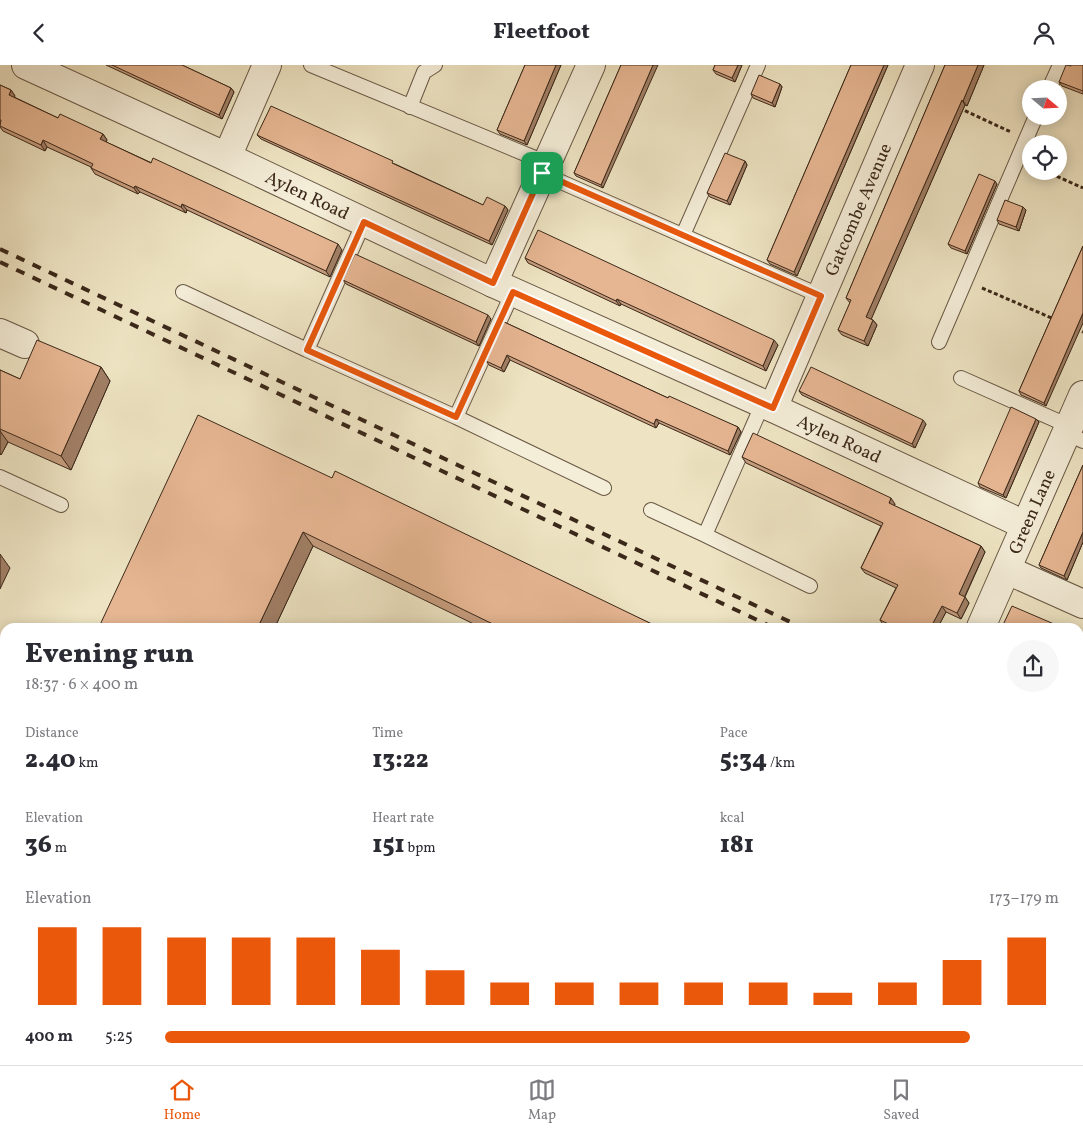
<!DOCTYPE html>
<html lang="en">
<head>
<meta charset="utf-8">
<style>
	:root { --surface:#fff; --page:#f7f7f7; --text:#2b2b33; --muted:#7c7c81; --line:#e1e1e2; --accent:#ea580c }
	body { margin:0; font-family:Vollkorn,serif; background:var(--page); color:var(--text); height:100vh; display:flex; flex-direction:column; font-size:19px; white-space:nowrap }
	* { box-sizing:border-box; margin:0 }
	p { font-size:16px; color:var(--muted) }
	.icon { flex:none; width:28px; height:28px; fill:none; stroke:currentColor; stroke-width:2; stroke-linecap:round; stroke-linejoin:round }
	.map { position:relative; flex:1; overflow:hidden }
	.sheet { position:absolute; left:0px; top:558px; width:1084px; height:442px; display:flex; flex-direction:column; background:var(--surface); border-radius:15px 15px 0 0; box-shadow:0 2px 12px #0003 }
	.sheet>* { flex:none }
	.needle { width:32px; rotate:109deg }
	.buttons { position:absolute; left:1022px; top:15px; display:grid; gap:10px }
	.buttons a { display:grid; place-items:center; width:45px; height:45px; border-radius:50%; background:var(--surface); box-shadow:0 2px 12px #0003; font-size:25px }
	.pin { position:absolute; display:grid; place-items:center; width:42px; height:42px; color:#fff; margin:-21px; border-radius:10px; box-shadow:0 2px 8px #0006 }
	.round { display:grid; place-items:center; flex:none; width:52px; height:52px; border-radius:26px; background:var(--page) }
	.summary { display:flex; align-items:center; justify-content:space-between; height:85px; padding:0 25px }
	h1 { font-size:28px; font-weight:800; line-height:38px }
	.stats { display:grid; grid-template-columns:repeat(3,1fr); gap:8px; height:85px; padding:5px 25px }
	.stats div { display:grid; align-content:center }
	.stats b { font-size:25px; font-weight:800 }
	.stats small { font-size:14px; font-weight:400 }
	.stats p { font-size:14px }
	.chart { height:140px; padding:10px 25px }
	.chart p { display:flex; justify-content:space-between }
	.chart svg { width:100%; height:90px; margin-top:5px; stroke:var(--accent); stroke-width:6 }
	ul { padding:0 25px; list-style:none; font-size:16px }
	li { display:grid; grid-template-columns:80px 60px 1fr; align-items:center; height:38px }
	li i { height:12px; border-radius:6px; background:var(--accent) }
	header { display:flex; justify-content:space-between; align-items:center; height:65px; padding:0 25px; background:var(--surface); font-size:22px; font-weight:800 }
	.tab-bar { display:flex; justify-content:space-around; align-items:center; height:70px; border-top:1px solid var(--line); background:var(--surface); font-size:14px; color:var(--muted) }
	.tab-bar a { display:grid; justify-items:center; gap:2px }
	.tab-bar .current { color:var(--accent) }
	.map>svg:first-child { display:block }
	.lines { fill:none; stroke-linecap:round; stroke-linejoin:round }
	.service-casing { stroke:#685744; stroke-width:16 }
	.minor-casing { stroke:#685744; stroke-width:30 }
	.path { stroke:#3b281a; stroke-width:3; stroke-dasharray:4 2.5; stroke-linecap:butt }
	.service { stroke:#f4edd8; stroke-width:14 }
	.minor { stroke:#f4edd8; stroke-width:28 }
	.rail { stroke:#3b281a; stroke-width:4; stroke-dasharray:9 9; stroke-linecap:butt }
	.wall { fill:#c69d7e; stroke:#3b281a }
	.shaded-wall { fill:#a17f66; stroke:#3b281a }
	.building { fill:#e6b692; stroke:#3b281a }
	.route-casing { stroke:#fff; stroke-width:10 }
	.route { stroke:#ea580c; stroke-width:6 }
	.labels { text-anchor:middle; stroke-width:5; stroke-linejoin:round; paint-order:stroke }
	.street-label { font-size:18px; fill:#3b281a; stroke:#f4edd8 }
</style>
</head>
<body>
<header><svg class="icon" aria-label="back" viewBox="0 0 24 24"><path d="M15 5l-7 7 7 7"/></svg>Fleetfoot<svg class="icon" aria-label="person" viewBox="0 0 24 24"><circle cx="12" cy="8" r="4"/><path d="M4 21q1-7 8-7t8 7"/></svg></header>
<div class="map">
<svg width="1083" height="1000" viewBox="0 0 1083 1000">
	<rect width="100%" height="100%" fill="#eee4c3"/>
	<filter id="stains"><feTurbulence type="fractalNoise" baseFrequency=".004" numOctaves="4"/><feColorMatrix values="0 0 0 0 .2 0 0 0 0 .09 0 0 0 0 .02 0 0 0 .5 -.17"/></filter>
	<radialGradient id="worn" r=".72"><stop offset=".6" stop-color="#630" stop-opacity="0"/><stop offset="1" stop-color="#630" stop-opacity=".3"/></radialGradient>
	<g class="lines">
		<!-- service casing -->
		<g class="service-casing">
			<path id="service" d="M311,0l236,98
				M1049,24l11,-24
				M410,42l14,-35 11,-7
				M543,109l278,122
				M364,157l-57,128 149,67
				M683,170l75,-170
				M183,227l124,58
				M513,227l-57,125 148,71
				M939,277l97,-226
				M961,313l108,48
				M763,338l-58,132 105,51
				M1066,368l17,8
				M0,412l61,28
				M651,445l54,25
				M84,1000l2,-5
				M466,1000l2,-5
				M794,1000l2,-5"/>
		</g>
		<!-- minor casing -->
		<g class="minor-casing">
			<g id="minor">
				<path id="s1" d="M26,0l201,92 266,126 280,125 252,117"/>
				<path d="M227,92l40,-92"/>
				<path d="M493,218l98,-218"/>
				<path d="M0,268l25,11"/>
				<path id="s2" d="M773,343l147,-343"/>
				<path d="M1007,505l76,34"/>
				<path id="s3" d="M981,562l102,-232"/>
			</g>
		</g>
		<!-- path -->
		<path class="path" d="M959,43l52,24
			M1045,106l38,17
			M982,223l72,31
			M1076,264l7,3"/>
		<!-- service -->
		<use href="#service" class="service"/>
		<!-- minor -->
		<use href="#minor" class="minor"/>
		<!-- rail -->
		<path class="rail" d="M0,184l801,378
			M0,197l772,365
			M1079,694l4,2
			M1079,708l4,2"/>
	</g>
	<!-- wall -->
	<path class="wall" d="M106,0h76l49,23 3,4 -12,27z
		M525,0h36l-34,80 -27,-11 -3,-4z
		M621,0l-18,123 -27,-12 -2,-3z
		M715,0h27l-7,17 -19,-8 -3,-4z
		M851,0h37l-91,211 -27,-12 -3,-4z
		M945,0h39l-17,41 -2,-1 -94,214 2,1 4,5 -9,21 -26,-11 -4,-5 12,-27 -4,-5z
		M1083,0v29l-21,-8 -3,-4 12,-16z
		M780,19l2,3 -7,20 -22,-9 -2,-4z
		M0,20l11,5 4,6 -1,1 44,21 45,16 4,6 -1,2 236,108 -12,27 -143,-67 -1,3 -46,-21 -2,2 -43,-20 -4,-6v-1l-44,-20 -2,4 -42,-20 -3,-4z
		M257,70l138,29 88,41 22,1 3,4 -16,35 -231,-106z
		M745,96l2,4 -17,40 -20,-8 -3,-4z
		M997,119l-30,70 -16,-6 -3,-4z
		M1023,142l3,3 -7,21 -20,-7 -2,-4z
		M1083,181l-37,160 -25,-11 -2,-4z
		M525,193l253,87 -12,26 -145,-67 -1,2 -92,-43z
		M343,215l148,39 -12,27 -133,-62z
		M504,257l164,76 70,29 3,5 -11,23 -71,-32 -3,5 -146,-68 -6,12 -15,-7 -3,-4z
		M101,302l9,14 -39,89 -63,-28 -7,13 -1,-1v-84l20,9z
		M799,326l127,33 -11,24 -113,-53z
		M1039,357l-33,76 -26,-11 -2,-4z
		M742,392l153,47 -1,2 87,40 4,6 -20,45 4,6 -8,16 -15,-7 -8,15h-51l-3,-1 -4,-6 16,-32 -31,-15 -4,-5 20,-42 -135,-63z
		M1083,400v77l-16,38 -26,-12 -2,-3z
		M332,413l324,148 1,1h-177l-167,-81 -38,81h-176z
		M1079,571l4,2v32l-4,-2z
		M0,641l5,3v185l-5,-2z
		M891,995h163l-2,5h-164z"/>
	<!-- shaded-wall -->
	<path class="shaded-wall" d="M556,0h5l-34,80 -3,-4z
		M653,0h5l-55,123 -2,-3z
		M738,0h4l-7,17 -3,-4z
		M884,0h4l-91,211 -3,-4z
		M978,0h6l-17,41 -4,-5z
		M780,19l2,3 -7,20 -3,-4z
		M231,23l3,4 -12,27 -3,-4z
		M11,25l4,6 -2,5 -4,-6z
		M962,35l3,5 -95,217 -4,-5z
		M103,69l4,6 -3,5 -4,-6z
		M43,75l4,7 -2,4 -4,-6z
		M745,96l2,4 -17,40 -3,-4z
		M995,116l2,3 -30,70 -2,-3z
		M135,121l5,6 -2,2 -4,-6z
		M182,139l5,6 -1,3 -5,-6z
		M505,141l3,4 -16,35 -3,-4z
		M1023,142l3,3 -7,21 -3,-4z
		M338,179l4,6 -12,27 -4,-6z
		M617,234l4,5 -1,2 -4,-5z
		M1083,248v10l-37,83 -2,-3z
		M488,250l3,4 -12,27 -3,-4z
		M873,255l4,5 -9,21 -4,-5z
		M774,275l4,5 -12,26 -3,-5z
		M507,290l3,5 -6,12 -3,-4z
		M101,302l9,14 -39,89 -10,-14z
		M656,354l3,4 -3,5 -2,-4z
		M1036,354l3,3 -33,76 -3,-3z
		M923,355l3,4 -11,24 -3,-4z
		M738,362l3,5 -11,23 -2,-4z
		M0,366l8,11 -7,13 -1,-2z
		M891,433l4,6 -2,5 -4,-6z
		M303,467l10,14 -38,81h-17z
		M1083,467v10l-16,38 -3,-4z
		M981,481l4,6 -22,48 -4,-6z
		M0,489l10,14 -10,21z
		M965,532l4,6 -8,16 -4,-6z
		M942,541l4,6 -8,15h-7z
		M344,995h17l-3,5h-16z
		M685,995h16l-2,5h-16z
		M983,995l3,5h-6z
		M1040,995h14l-2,5h-15z"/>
	<!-- building -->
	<path class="building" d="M112,0h70l49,23 -12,27z
		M525,0h31l-32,76 -27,-11z
		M621,0h32l-52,120 -27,-12z
		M715,0h23l-6,13 -19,-8z
		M851,0h33l-90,207 -27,-12z
		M945,0h33l-15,36 -1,-1 -96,217 7,3 -9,21 -26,-11 13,-30 -5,-2z
		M1066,0l5,1v-1h12v26l-24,-9z
		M759,10l21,9 -8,19 -21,-9z
		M0,20l11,5 -2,5 49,23 2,-4 43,20 -3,5 51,24 2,-5 185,86 -12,27 -144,-67 -1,3 -46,-21 -1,2 -43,-20 2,-4 -50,-24 -2,5 -41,-19 1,-6h-1z
		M271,41l122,55 -1,2 91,42 4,-8 18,9 -16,35 -232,-106z
		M725,88l20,8 -18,40 -20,-8z
		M979,109l16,7 -30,70 -17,-7z
		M1005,135l18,7 -7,20 -19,-7z
		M538,165l236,110 -11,26 -146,-67 -1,2 -91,-43z
		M1083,181v67l-39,90 -25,-12z
		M355,189l133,61 -12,27 -133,-62z
		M504,257l164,76 1,-2 69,31 -10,24 -72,-32 -2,5 -147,-69 -6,13 -15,-7z
		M37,275l64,27 -40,89 -61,-27v-59l20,9z
		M811,302l112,53 -11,24 -113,-53z
		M1011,342l25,12 -33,76 -25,-12z
		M198,350l134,63 3,-7 321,155v1h-157l-196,-95 -45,95h-159z
		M753,368l138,65 -2,5 92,43 -22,48 6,3 -8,16 -15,-7 -11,21h-36l-15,-7 18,-35 -37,-17 22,-45 -141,-66z
		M1083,400v67l-19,44 -25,-11z
		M1012,541l49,21h-59z
		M1079,571l4,2v30l-4,-2z
		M0,641l5,3v176l-5,-3z
		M143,995h201l-2,5h-202z
		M535,995h150l-2,5h-150z
		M891,995h91l-2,5h-92z
		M983,995h57l-3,5h-44z"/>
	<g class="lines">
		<!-- route casing -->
		<g class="route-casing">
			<path id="route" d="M542,108l279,123 -48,112 -260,-116 -57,125 -149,-67 57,-128 129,61z"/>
		</g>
		<!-- route -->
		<use href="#route" class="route"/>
	</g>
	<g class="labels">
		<!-- street labels -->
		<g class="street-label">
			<text dy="6" stroke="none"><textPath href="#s1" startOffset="310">Aylen Road</textPath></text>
			<text dy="6" stroke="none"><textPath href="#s2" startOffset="216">Gatcombe Avenue</textPath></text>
			<text dy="6" stroke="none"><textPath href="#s1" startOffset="895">Aylen Road</textPath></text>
			<text dy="6" stroke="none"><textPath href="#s3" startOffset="126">Green Lane</textPath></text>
		</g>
	</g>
	<rect width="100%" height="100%" filter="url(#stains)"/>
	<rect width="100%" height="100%" fill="url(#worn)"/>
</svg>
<div class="buttons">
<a><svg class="needle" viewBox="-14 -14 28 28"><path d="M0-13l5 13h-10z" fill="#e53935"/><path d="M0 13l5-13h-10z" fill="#7c7c81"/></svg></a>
<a><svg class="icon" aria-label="locate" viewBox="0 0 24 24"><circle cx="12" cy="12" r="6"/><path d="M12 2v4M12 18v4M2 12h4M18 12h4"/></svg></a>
</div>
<div class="pin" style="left:542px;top:108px;background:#1e9e55"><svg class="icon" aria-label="arrive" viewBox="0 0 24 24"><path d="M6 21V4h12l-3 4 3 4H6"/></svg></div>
<section class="sheet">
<div class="summary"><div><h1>Evening run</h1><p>18:37 · 6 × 400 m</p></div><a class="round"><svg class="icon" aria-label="share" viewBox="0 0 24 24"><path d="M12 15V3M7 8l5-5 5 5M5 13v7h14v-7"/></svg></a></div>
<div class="stats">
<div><p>Distance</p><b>2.40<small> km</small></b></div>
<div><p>Time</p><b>13:22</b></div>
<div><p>Pace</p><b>5:34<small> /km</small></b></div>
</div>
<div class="stats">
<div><p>Elevation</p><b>36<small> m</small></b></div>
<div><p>Heart rate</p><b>151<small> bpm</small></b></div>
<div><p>kcal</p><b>181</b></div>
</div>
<div class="chart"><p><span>Elevation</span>173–179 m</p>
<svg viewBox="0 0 160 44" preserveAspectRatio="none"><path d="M5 44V6M15 44V6M25 44V11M35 44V11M45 44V11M55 44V17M65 44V27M75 44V33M85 44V33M95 44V33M105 44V33M115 44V33M125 44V38M135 44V33M145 44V22M155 44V11"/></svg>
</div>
<ul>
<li><b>400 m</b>5:25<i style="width:90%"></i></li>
</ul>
</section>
</div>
<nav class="tab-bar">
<a class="current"><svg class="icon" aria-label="home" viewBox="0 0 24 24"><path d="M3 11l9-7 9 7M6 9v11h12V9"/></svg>Home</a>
<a><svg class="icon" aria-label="map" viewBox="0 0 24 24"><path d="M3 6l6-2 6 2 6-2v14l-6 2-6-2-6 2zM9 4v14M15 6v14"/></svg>Map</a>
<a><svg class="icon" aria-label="saved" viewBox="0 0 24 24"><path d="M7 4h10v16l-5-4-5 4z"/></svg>Saved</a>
</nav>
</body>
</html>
